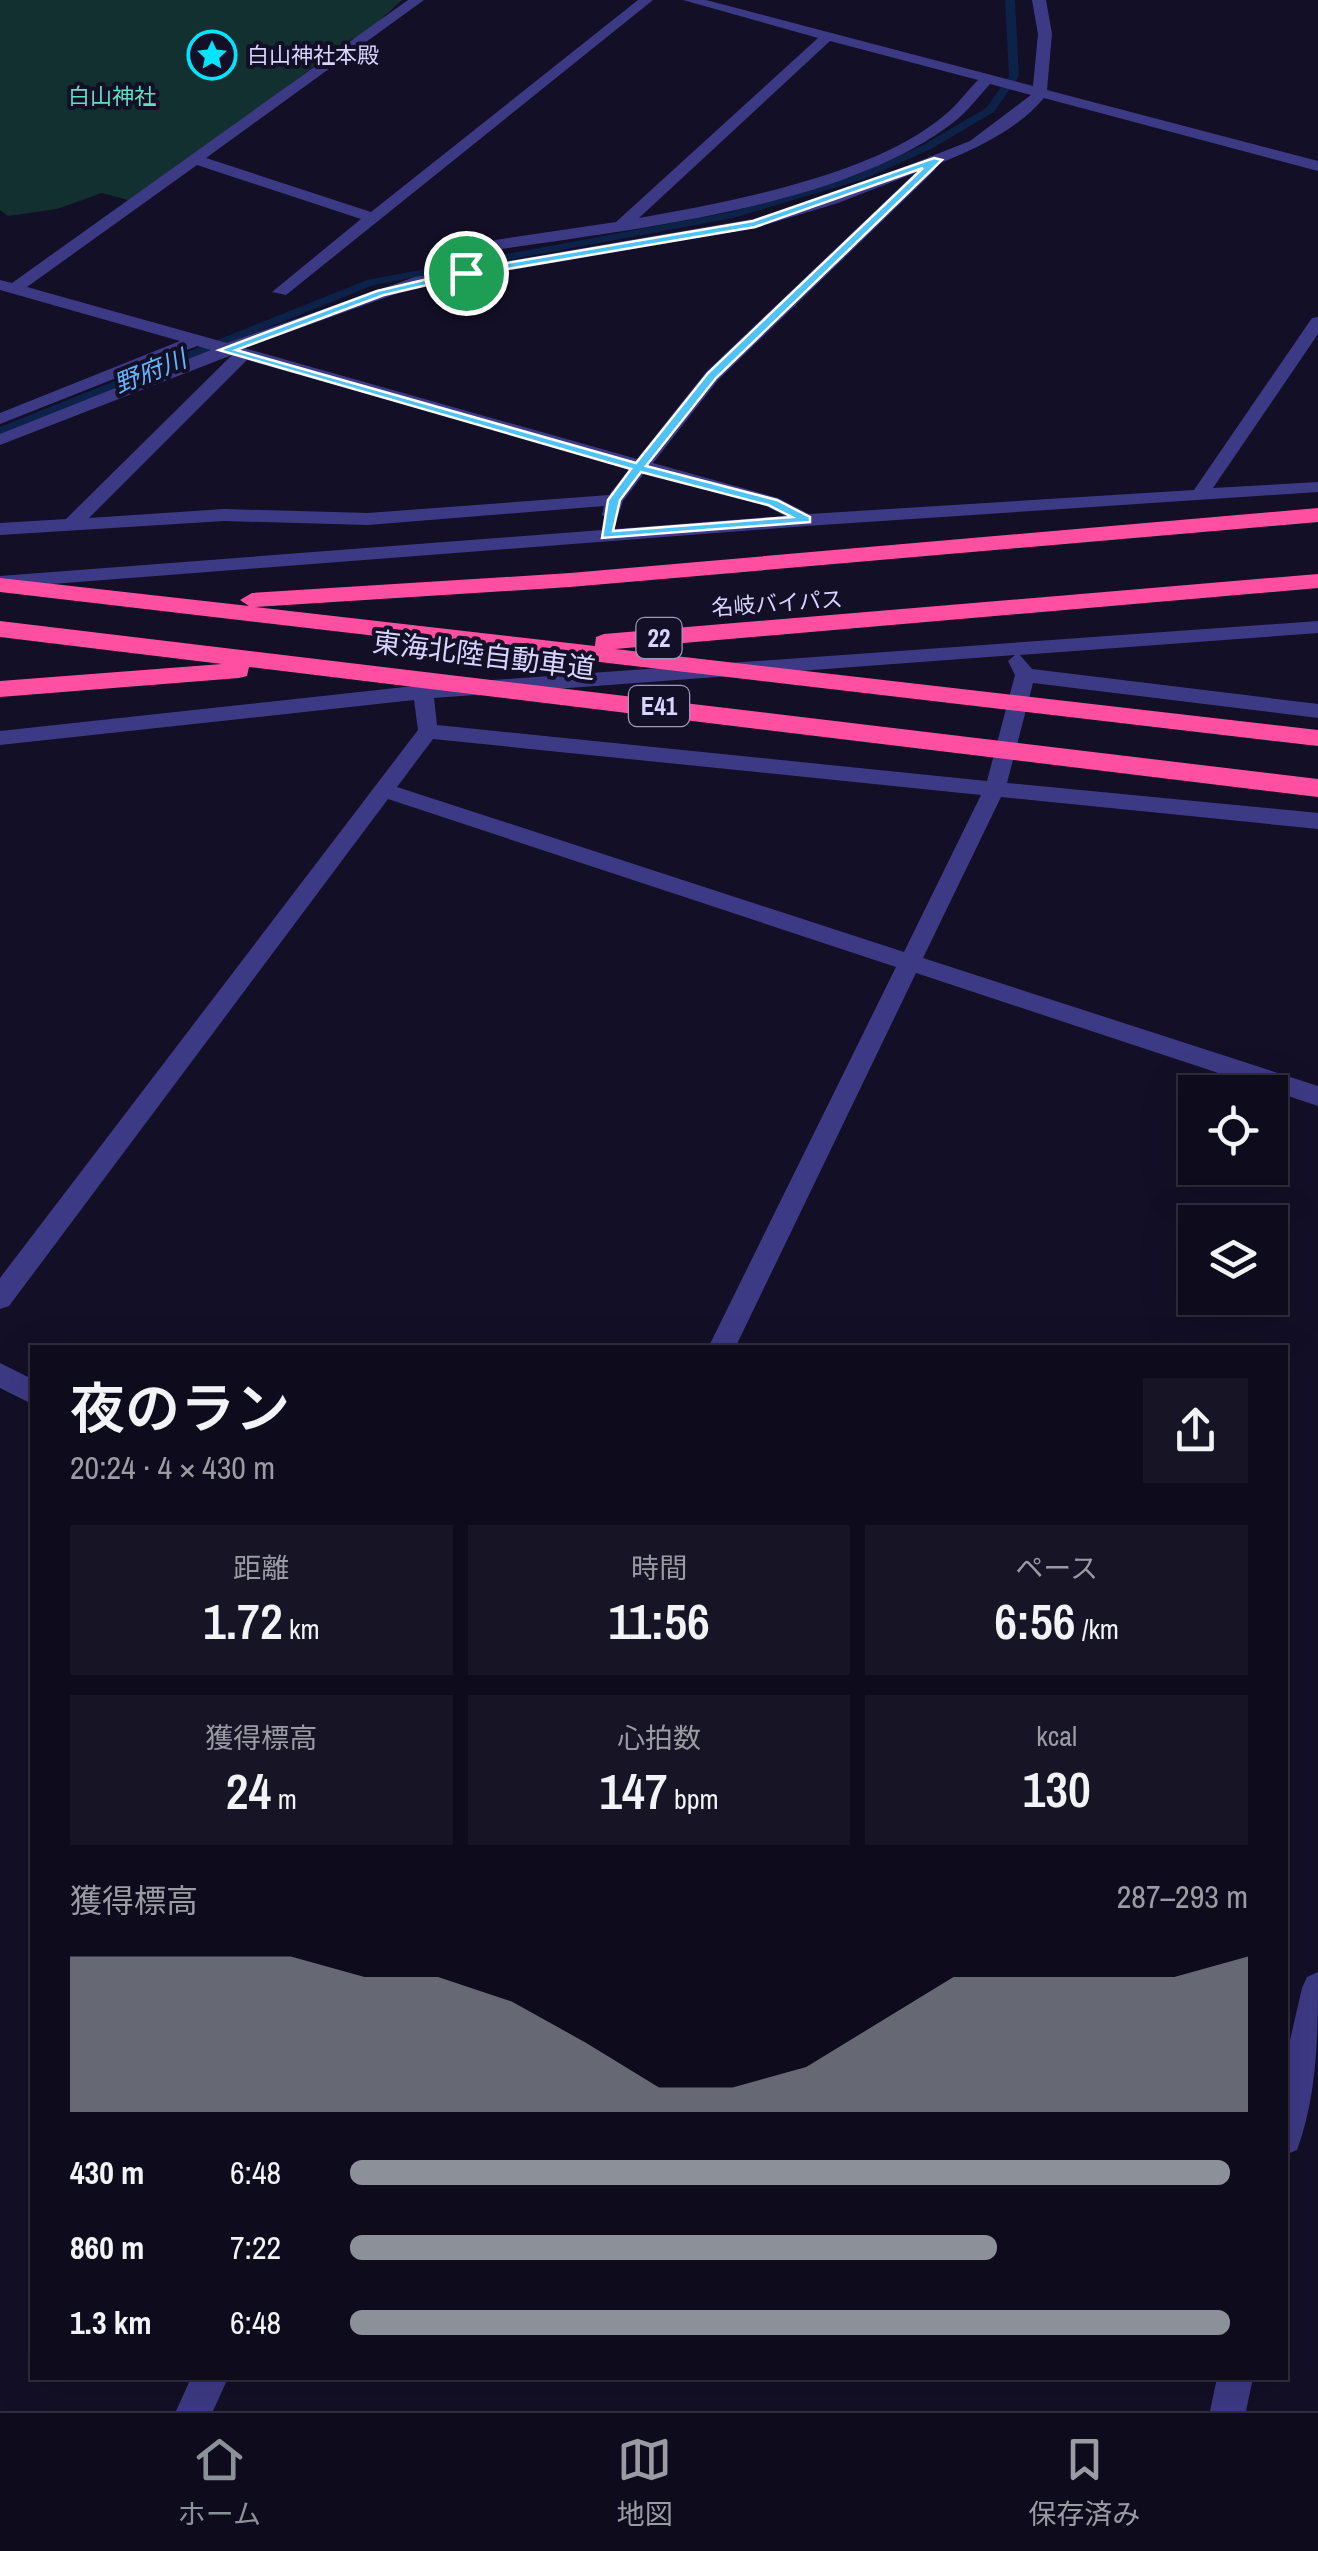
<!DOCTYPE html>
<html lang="ja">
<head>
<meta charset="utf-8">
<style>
	:root { --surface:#0e0b1c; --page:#171425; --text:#f1f3f6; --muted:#9b9ba3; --line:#2e2b3b; --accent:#8c9099 }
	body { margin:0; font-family:"Archivo Narrow","Noto Sans JP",sans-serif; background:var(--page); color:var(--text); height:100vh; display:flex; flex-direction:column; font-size:38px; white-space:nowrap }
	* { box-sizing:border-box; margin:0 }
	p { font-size:32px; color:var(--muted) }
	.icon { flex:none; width:55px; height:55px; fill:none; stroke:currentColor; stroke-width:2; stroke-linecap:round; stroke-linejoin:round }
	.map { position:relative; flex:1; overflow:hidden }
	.panel { position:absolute; left:30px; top:1345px; width:1258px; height:1035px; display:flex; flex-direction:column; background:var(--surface); border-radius:0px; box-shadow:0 10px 40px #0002,0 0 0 2px var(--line) }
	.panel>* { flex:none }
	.fabs { position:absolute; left:1178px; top:1075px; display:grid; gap:20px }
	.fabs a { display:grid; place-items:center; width:110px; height:110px; border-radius:0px; background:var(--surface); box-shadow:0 10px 40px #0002,0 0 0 2px var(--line); font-size:50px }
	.pin { position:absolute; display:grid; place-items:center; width:85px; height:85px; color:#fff; margin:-42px; border:5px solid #fff; border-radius:50%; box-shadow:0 2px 10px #0007 }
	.round { display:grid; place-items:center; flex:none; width:105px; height:105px; border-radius:0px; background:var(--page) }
	.summary { display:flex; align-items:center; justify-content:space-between; height:170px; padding:0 40px }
	h1 { font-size:55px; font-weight:600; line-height:75px }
	.metrics { display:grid; grid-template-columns:repeat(3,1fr); gap:15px; height:170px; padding:10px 40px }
	.metrics div { display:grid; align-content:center; border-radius:0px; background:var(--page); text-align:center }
	.metrics b { font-size:50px; font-weight:600 }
	.metrics small { font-size:28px; font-weight:400 }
	.metrics p { font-size:28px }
	.chart { height:280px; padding:20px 40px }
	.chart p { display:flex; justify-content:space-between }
	.chart svg { width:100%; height:180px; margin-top:10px; fill:var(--accent); opacity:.7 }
	ul { padding:0 40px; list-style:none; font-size:32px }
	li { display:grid; grid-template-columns:160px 120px 1fr; align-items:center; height:75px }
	li i { height:25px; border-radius:12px; background:var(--accent) }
	.menu { display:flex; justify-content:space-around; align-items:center; height:140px; border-top:2px solid var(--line); background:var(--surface); font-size:28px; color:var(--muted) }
	.menu a { display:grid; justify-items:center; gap:5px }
	.menu .current { color:var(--accent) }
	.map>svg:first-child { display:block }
	.green { fill:#12302f }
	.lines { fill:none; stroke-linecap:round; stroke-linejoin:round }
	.stream { fill:#0c2248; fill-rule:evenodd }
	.street { fill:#3d3a85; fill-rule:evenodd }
	.highway { fill:#ff4fa3; fill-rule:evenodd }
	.route { fill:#4fc3f7; stroke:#fff; stroke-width:2.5; fill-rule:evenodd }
	.labels { text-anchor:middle; stroke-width:8; stroke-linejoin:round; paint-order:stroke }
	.far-poi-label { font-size:22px; fill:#d9d4ff; stroke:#130f26; text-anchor:start }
	.far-park-label { font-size:22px; fill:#5fe0c0; stroke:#130f26 }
	.far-street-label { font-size:22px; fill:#d9d4ff; stroke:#130f26 }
	.far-water-label { font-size:25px; font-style:italic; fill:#62b6ff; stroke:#130f26 }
	.shield { fill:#130f26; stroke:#9e99be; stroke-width:2.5 }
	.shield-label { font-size:25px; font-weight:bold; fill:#d9d4ff }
	.street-label { font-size:28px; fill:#d9d4ff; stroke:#130f26 }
</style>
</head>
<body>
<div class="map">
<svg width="1318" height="2411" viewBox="0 0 1318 2411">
	<rect width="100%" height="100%" fill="#130f26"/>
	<!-- green -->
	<path class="green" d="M0,0h402l-36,33 -20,9 -211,160 -33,-9 -45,16 -49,7 -8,-6z"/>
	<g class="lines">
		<!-- stream -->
		<path class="stream" d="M1005,0h10l4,76 -25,36 -63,37 -67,30 -131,39 -359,67 -374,150v-8l367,-147 364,-68 125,-37 67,-30 63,-37 23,-32z"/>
		<!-- street -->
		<path class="street" d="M408,0h16l-218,158 165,54 267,-212h15l-367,295 -14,-3 89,-73 -164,-54 -170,122 200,56 188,-66 338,-58 75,-22 142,-56 61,-46 -41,-11c-11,12 -23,28 -36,38 -112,86 -322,107 -459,128l-8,-5 8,-5 121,-18 202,-184 -135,-38h23l327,86 5,-52 -6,-34h14l6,34 -5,56 271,71v10l-274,-73c-28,33 -69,51 -108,67l-1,5 -217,210 -65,83 125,35 31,16 385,-24 118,-172 6,-1v17l-105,154 105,-6v10l-512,34 -806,62v-12l785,-60 -19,-10 -121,-34 -22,29 -6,18 -6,2 -9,-6 2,-9 -236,19 -144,-4 -224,14v-12l66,-4 166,-164 -232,90v-11l211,-84 -14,-4 -197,78v-11l180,-72 -180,-51v-10l12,3zM830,41l148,39c-11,11 -21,25 -32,34 -72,62 -215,87 -307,104zM915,173l-209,199 -69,87 -393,-111 174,-62 337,-58 83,-25zM247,360l383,108 -21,27 -241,18 -144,-4 -135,9z
			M1318,621v12l-298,22 12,14 286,35v14l-285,-35 -26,100 311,30v16l-317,-32 -78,161 395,128v20l-402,-133 -181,375h-27l188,-381 -508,-168 -379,507 -9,3v-31l418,-548 -4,-30 -414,45v-14l423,-46zM1015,655l-7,6 7,14 -28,106 -550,-56 -3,-27zM433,739l548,56 -77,157 -507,-165z
			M0,1363l32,16v25l-32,-16z
			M1318,1972c0,60 0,121 -21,178l-12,5v-93l17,-74 5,-11z
			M191,2378h37l-15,33h-37z
			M1217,2378h36l-7,33h-36z"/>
		<!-- highway -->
		<path class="highway" d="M1318,508v14l-748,65 -315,20 340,39 1,-9 8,-3 714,-60v14l-703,61 703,81v16l-1318,-154v-14l249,28 -9,-6 12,-7 318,-20z
			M0,621l1318,158v18l-1069,-130 -2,9 -8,2 -239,19v-16l222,-17 -222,-27z"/>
	</g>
	<!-- route -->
	<path class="route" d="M934,158l8,2 -226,218 -70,88 131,34 33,17v5l-208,16 6,-38 23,-31 -412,-119 158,-59 89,-21 287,-49zM923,168l-215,205 -72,90 -400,-113 148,-55 82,-19 289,-49zM641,472l127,33 24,12 -179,14 7,-31z"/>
	<!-- icons -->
	<defs>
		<g id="sight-ring" transform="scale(2.5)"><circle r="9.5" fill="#130f26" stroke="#00e5ff" stroke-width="1.5"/><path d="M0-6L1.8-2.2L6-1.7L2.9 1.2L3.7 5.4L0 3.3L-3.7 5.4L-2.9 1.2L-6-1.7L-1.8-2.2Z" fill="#00e5ff"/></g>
	</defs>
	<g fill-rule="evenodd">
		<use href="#sight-ring" x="212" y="55"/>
	</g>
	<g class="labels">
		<!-- far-poi labels -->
		<g class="far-poi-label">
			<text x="247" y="63">白山神社本殿</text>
		</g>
		<!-- far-park labels -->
		<g class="far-park-label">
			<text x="112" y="104">白山神社</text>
		</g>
		<!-- far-street labels -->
		<g class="far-street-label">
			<text transform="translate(777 603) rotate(-4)" y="8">名岐バイパス</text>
		</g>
		<!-- far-water labels -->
		<g class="far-water-label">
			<text transform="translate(150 371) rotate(-22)" y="9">野府川</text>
		</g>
		<!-- shield labels -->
		<g class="shield">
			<rect x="636.5" y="618" width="45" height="40" rx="8"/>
			<rect x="629" y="686" width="60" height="40" rx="8"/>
		</g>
		<g class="shield-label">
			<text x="659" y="647">22</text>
			<text x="659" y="715">E41</text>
		</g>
		<!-- street labels -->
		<g class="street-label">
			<text transform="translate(484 655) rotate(7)" y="10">東海北陸自動車道</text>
		</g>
	</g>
</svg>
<div class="fabs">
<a><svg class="icon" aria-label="locate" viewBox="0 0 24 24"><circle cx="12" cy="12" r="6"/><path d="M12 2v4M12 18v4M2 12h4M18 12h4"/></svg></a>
<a><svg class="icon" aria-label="layers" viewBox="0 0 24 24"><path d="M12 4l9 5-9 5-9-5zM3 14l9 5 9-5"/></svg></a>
</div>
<div class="pin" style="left:466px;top:273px;background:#1e9e55"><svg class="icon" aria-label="arrive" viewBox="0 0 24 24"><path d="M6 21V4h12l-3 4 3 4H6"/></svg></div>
<section class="panel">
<div class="summary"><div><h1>夜のラン</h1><p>20:24 · 4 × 430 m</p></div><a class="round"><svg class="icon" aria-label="share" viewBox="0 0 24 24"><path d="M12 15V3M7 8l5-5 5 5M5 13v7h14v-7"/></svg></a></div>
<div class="metrics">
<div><p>距離</p><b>1.72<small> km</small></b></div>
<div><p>時間</p><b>11:56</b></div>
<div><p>ペース</p><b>6:56<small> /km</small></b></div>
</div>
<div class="metrics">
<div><p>獲得標高</p><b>24<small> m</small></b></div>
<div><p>心拍数</p><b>147<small> bpm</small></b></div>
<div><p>kcal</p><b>130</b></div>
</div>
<div class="chart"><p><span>獲得標高</span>287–293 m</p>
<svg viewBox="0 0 160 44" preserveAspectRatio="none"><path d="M0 44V6L10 6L20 6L30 6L40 11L50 11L60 17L70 27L80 38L90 38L100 33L110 22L120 11L130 11L140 11L150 11L160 6V44z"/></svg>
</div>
<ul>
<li><b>430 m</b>6:48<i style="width:98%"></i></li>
<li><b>860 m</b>7:22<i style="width:72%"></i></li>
<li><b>1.3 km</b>6:48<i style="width:98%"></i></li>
</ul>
</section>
</div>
<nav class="menu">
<a class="current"><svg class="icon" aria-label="home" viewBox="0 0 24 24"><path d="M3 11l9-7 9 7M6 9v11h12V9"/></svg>ホーム</a>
<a><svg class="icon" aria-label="map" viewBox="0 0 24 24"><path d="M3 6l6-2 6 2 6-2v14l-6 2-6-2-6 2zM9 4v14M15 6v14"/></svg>地図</a>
<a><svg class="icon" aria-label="saved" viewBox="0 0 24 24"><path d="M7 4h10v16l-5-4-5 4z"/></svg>保存済み</a>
</nav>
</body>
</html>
